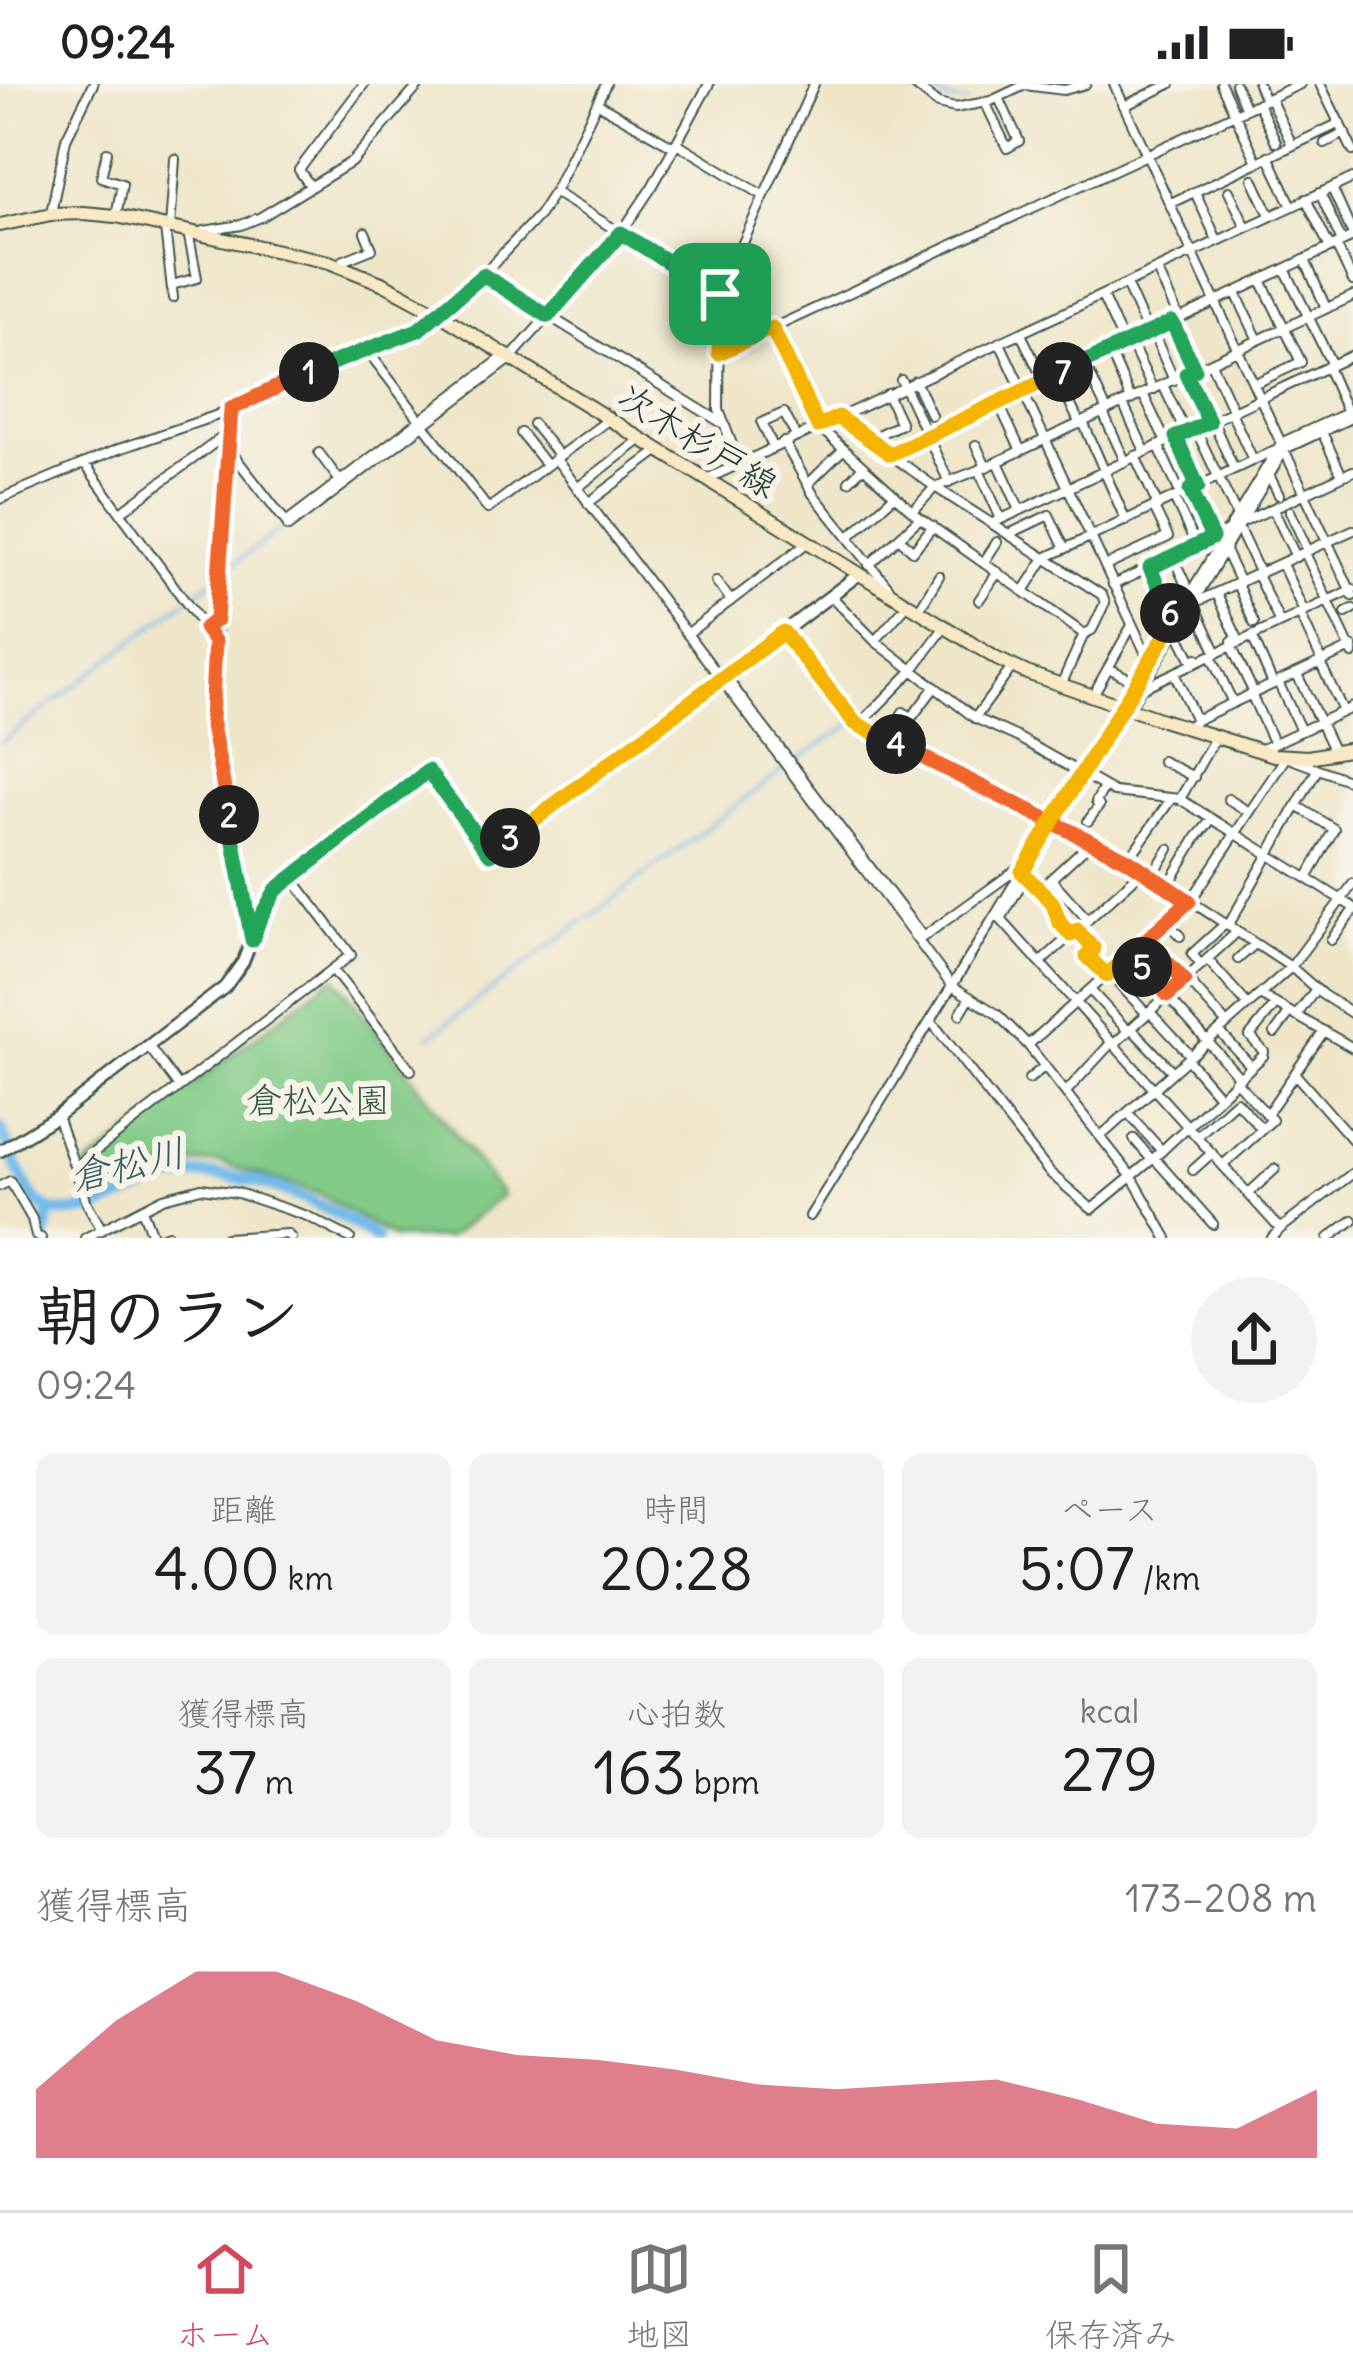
<!DOCTYPE html>
<html lang="ja">
<head>
<meta charset="utf-8">
<style>
	:root { --surface:#fff; --page:#f2f2f2; --text:#202124; --muted:#757577; --line:#e0e0e0; --accent:#d1495b }
	body { margin:0; font-family:Delius,"Klee One",sans-serif; background:var(--page); color:var(--text); height:100vh; display:flex; flex-direction:column; font-size:45px; white-space:nowrap }
	* { box-sizing:border-box; margin:0 }
	p { font-size:39px; color:var(--muted) }
	.icon { flex:none; width:66px; height:66px; fill:none; stroke:currentColor; stroke-width:2; stroke-linecap:round; stroke-linejoin:round }
	.map { position:relative; height:1154px; overflow:hidden }
	.side { display:flex; flex-direction:column; background:var(--surface); flex:1 }
	.side>* { flex:none }
	.pin { position:absolute; display:grid; place-items:center; width:102px; height:102px; color:#fff; margin:-51px; border-radius:24px; box-shadow:0 6px 18px #0006 }
	.km { position:absolute; width:60px; height:60px; margin:-30px; border-radius:50%; background:#222; color:#fff; font-size:33px; line-height:60px; text-align:center }
	.round { display:grid; place-items:center; flex:none; width:126px; height:126px; border-radius:63px; background:var(--page) }
	.head { display:flex; align-items:center; justify-content:space-between; height:204px; padding:0 36px }
	h1 { font-size:66px; font-weight:600; line-height:90px }
	.figures { display:grid; grid-template-columns:repeat(3,1fr); gap:18px; height:204px; padding:12px 36px }
	.figures div { display:grid; align-content:center; border-radius:18px; background:var(--page); text-align:center }
	.figures b { font-size:60px; font-weight:600 }
	.figures small { font-size:33px; font-weight:400 }
	.figures p { font-size:33px }
	.chart { height:336px; padding:24px 36px }
	.chart p { display:flex; justify-content:space-between }
	.chart svg { width:100%; height:216px; margin-top:12px; fill:var(--accent); opacity:.7 }
	.status { display:flex; justify-content:space-between; align-items:center; height:84px; padding:0 60px; background:var(--surface); direction:ltr }
	.status svg { height:33px; fill:currentColor }
	.tabs { display:flex; justify-content:space-around; align-items:center; height:168px; border-top:3px solid var(--line); background:var(--surface); font-size:33px; color:var(--muted) }
	.tabs a { display:grid; justify-items:center; gap:6px }
	.tabs .on { color:var(--accent) }
	.map>svg:first-child { display:block }
	.green { fill:#81ca87; stroke:#50845e; stroke-width:3 }
	.lines { fill:none; stroke-linecap:round; stroke-linejoin:round }
	.stream { stroke:#71baea; stroke-width:3 }
	.river { stroke:#71baea; stroke-width:12 }
	.minor-casing { stroke:#3e564a; stroke-width:12 }
	.tertiary-casing { stroke:#3e564a; stroke-width:15 }
	.secondary-casing { stroke:#3e564a; stroke-width:16 }
	.minor { stroke:#fff; stroke-width:8 }
	.tertiary { stroke:#fff; stroke-width:10 }
	.secondary { stroke:#f8e8c3; stroke-width:12 }
	.split-1-casing { stroke:#fff; stroke-width:24 }
	.split-2-casing { stroke:#fff; stroke-width:24 }
	.split-3-casing { stroke:#fff; stroke-width:24 }
	.split-4-casing { stroke:#fff; stroke-width:24 }
	.split-5-casing { stroke:#fff; stroke-width:24 }
	.split-6-casing { stroke:#fff; stroke-width:24 }
	.split-7-casing { stroke:#fff; stroke-width:24 }
	.split-8-casing { stroke:#fff; stroke-width:24 }
	.split-1 { stroke:#22a559; stroke-width:15 }
	.split-2 { stroke:#f0652b; stroke-width:15 }
	.split-3 { stroke:#22a559; stroke-width:15 }
	.split-4 { stroke:#f5b400; stroke-width:15 }
	.split-5 { stroke:#f0652b; stroke-width:15 }
	.split-6 { stroke:#f5b400; stroke-width:15 }
	.split-7 { stroke:#22a559; stroke-width:15 }
	.split-8 { stroke:#f5b400; stroke-width:15 }
	.labels { text-anchor:middle; stroke-width:12; stroke-linejoin:round; paint-order:stroke }
	.street-label { font-size:36px; fill:#1f3d34; stroke:#f7f3e8 }
	.park-label { font-size:36px; fill:#335945; stroke:#f7f3e8 }
	.water-label { font-size:39px; font-style:italic; fill:#345c62; stroke:#f7f3e8 }
</style>
</head>
<body>
<div class="status"><b>09:24</b><svg viewBox="0 0 49 12"><path d="M0 12V9h3v3zM5 12V6h3v6zM10 12V3h3v9zM15 12V0h3v12zM26 1h20v11H26zM47 4h2v5h-2z"/></svg></div>
<div class="map">
<svg width="1353" height="1154" viewBox="0 0 1353 1154">
	<rect width="100%" height="100%" fill="#f7f3e8"/>
	<filter id="ink" filterUnits="userSpaceOnUse"><feTurbulence type="fractalNoise" baseFrequency=".00833" numOctaves="2"/><feDisplacementMap in="SourceGraphic" scale="24" xChannelSelector="R" yChannelSelector="G"/><feConvolveMatrix kernelMatrix="1 2 1 2 8 2 1 2 1" color-interpolation-filters="sRGB"/></filter>
	<filter id="wash" filterUnits="userSpaceOnUse"><feTurbulence type="fractalNoise" baseFrequency=".004" numOctaves="4" result="noise"/><feDisplacementMap in="SourceGraphic" scale="48" xChannelSelector="R" yChannelSelector="G"/><feGaussianBlur stdDeviation="2.7" result="paint"/><feColorMatrix in="noise" values="0 0 0 0 0 0 0 0 0 0 0 0 0 0 0 0 0 1.4 0 .05"/><feComposite in="paint" operator="in"/></filter>
	<g filter="url(#wash)">
		<rect width="100%" height="100%" fill="#efe6ca"/>
		<!-- green -->
		<path class="green" d="M332,894h4l166,217 -54,43h-54l-76,-45 -100,-31 -49,4 -75,32 -8,-31z"/>
		<g class="lines">
			<!-- stream -->
			<path class="stream" d="M922,0c16,12 25,19 45,18
				M510,269l42,-47
				M225,487l59,-45
				M790,549l69,86
				M0,659l217,-166
				M795,677l57,-37
				M588,834l199,-151
				M429,953l154,-116"/>
			<!-- river -->
			<path class="river" d="M0,1043c9,20 26,70 44,80 41,21 96,-25 141,-31 63,-8 140,27 191,62
				M45,1154l4,-28"/>
		</g>
	</g>
	<g filter="url(#ink)">
		<g class="lines">
			<!-- minor casing -->
			<g class="minor-casing">
				<path id="minor" d="M913,0l25,20 17,4 36,-7 34,-16 39,5 22,-6
					M1114,0l167,359 -285,471 284,315 -8,9
					M1221,0l36,78
					M1235,0l11,25
					M1258,0l7,16
					M1320,0l33,67
					M1270,14l22,47
					M985,18l22,46 12,-7 -20,-43
					M597,19l77,44
					M1258,19l18,39
					M1124,22l46,-22
					M677,59l87,53
					M1325,59l20,-10
					M107,68l-6,25 21,7 -6,32
					M1268,72l24,50
					M1253,95l17,36
					M311,103l-12,-17 65,-86
					M1332,104l21,47
					M1229,107l17,36
					M554,108l166,102
					M1195,108l22,48
					M1320,109l22,49
					M1306,115l24,49
					M1171,119l169,-80
					M51,129l15,-74 27,-55
					M165,144l8,70
					M170,144l5,-69
					M204,147l37,-6 20,-8 92,-56 67,-77
					M1336,161l17,36
					M1305,176l21,48
					M340,182l2,-5 30,-12 -7,-17
					M1285,185l47,96
					M1157,186l22,48
					M483,191l239,148
					M1126,200l22,49
					M172,201l25,-7 -9,-46
					M1236,209l22,47
					M1102,212l22,48
					M1172,238l23,48
					M772,244l46,98 102,92 164,116 -23,51
					M1152,247l22,49
					M1021,250l23,47
					M1130,257l23,49
					M1000,259l149,317
					M367,266l121,159 120,-89
					M719,269l581,-269
					M1114,277l17,39
					M1084,278l23,49
					M1211,279l22,48
					M1327,283l20,46
					M1187,290l22,48
					M1056,291l24,49
					M901,296l48,102
					M915,297l16,34
					M1260,297l41,-19 -40,-82
					M1163,301l23,48
					M1143,310l23,48
					M998,318l23,49
					M1123,320l22,47
					M231,326l-20,310 40,217
					M1353,326l-72,33 72,153
					M1231,328l22,48
					M1103,329l22,48
					M838,333l97,70 167,108 3,8 -13,27 -8,4
					M1212,336l22,49
					M1083,338l43,99
					M533,340l26,32
					M1195,344l41,86
					M1322,348l20,44
					M521,349l25,32
					M1176,353l22,49
					M869,355l32,-15 -14,-30
					M784,358l29,52 76,94
					M976,361l10,22
					M1158,361l23,50
					M773,363l-11,-24 22,-10 12,23
					M228,364l58,74 219,-166
					M319,369l21,28
					M890,370l463,-217
					M1135,372l23,50
					M555,374l397,528 44,-72
					M998,378l22,48
					M739,379l-20,-53 1,-116 94,-210
					M85,380l129,177
					M979,386l22,49
					M1269,391l10,20
					M707,395l646,-301
					M849,397l14,-14
					M808,400l35,-34
					M577,404l63,-48
					M1191,406l21,48
					M1174,414l22,47
					M0,415l116,-49 99,-34 79,-38 124,-48 65,-55 56,-60 15,-23 52,-108
					M588,419l70,-52
					M1273,425l23,48
					M913,427l22,-24 51,-20 367,-171
					M1290,427l18,40
					M121,428l107,-79
					M993,439l360,-168
					M1241,439l112,-52
					M288,443l220,-166 113,-128 31,-46 57,-103
					M1238,443l22,47
					M1009,450l40,-19 16,34
					M849,453l46,-42
					M899,454l14,13 20,-25
					M1225,467l15,32
					M1305,469l48,101
					M984,478l13,-20
					M1110,480l58,-27 -14,-29
					M1282,480l22,48
					M869,481l51,-47
					M1150,484l24,53
					M1179,486l11,24
					M1257,491l23,48
					M716,497l15,20
					M1237,500l17,39
					M1113,501l114,-54
					M1024,507l21,-33 230,-108
					M1217,510l21,45 -6,2
					M831,512l44,45 100,77 42,19 97,55 66,7 173,108
					M979,516l19,-28
					M1194,519l159,-73
					M1195,521l20,44
					M918,527l21,-35
					M1346,529l7,-4
					M1300,530l22,47
					M1177,547l15,30 5,-3
					M783,548l72,91 273,137 163,107 32,28 30,19
					M687,550l120,-91
					M1252,552l21,48
					M875,557l32,-36
					M1231,562l23,47
					M1211,572l22,47
					M1320,578l23,49
					M1109,584l28,15
					M1174,589l22,47
					M1297,590l37,78
					M724,591l66,87
					M1278,598l23,49
					M1144,603l209,-98
					M1251,610l23,50
					M1093,611l38,-68
					M1130,623l155,-258 68,-32
					M975,634l38,-52
					M856,639l7,-2 49,-50 32,-43
					M1187,644l9,-8 157,-73
					M887,655l16,-27 9,5 22,-29
					M1262,665l91,-42
					M1162,677l32,16
					M793,682l130,171
					M1180,715l35,-61
					M1228,715l21,13
					M1297,722l37,23 -26,48
					M1088,737l11,-15 -3,-4 8,-15
					M1128,776l43,-61
					M1022,788l30,30 9,21 10,12
					M1152,792l17,-27
					M1051,795l37,41
					M1168,802l29,-49 15,-18
					M1040,805l51,-47
					M1001,835l25,-43
					M1166,837l14,15
					M1228,842l89,-156
					M1077,846l17,19 -7,7 20,19
					M923,853l104,-75
					M1146,856l37,40
					M1331,856l22,-29
					M1130,870l109,123
					M1207,875l41,46
					M1238,875l17,-15
					M1041,878l101,-91
					M1201,881l-9,-11 33,-30
					M333,886l78,100
					M1109,889l38,41
					M1186,894l41,46
					M1090,906l38,41
					M1260,911l93,53
					M1149,927l42,45
					M960,930l10,-17
					M1296,932l20,-27
					M931,937l118,151 43,37 62,-51 109,-102 1,-4 -14,-16 26,-32
					M1131,944l42,44
					M1219,947l32,35
					M1275,949l15,-21
					M1114,960l123,-112
					M1028,961l166,-149 92,-139 67,25
					M149,963l30,40
					M1188,976l30,35
					M1295,990l58,66
					M1029,995l16,-13
					M1066,1008l46,-50
					M1128,1029l34,38
					M1267,1030l57,-83
					M57,1032l30,87 15,27
					M1101,1052l190,-169 62,-83
					M1197,1052l39,-35 26,28
					M1134,1055l18,21
					M1154,1074l59,66
					M1223,1081l49,-45 -37,-40
					M76,1082l275,-211 -60,-79
					M1193,1086l19,-17
					M0,1102l10,-5 22,38 4,17 5,2
					M1248,1110l27,-25
					M142,1125l11,29
					M810,1132l142,-230 45,28 31,31 104,132 35,61
					M1280,1145l73,-56
					M85,1154l78,-40 38,-10 37,5 69,23 43,22
					M160,1154l8,-3 2,3
					M226,1154l61,-4 4,4
					M1329,1154l24,-18"/>
			</g>
			<!-- tertiary casing -->
			<g class="tertiary-casing">
				<path id="tertiary" d="M0,1067l57,-35 168,-129 18,-25 17,-44 16,-28 152,-119 62,83 368,-279"/>
			</g>
			<!-- secondary casing -->
			<g class="secondary-casing">
				<path id="secondary" d="M0,141l51,-11 33,-1 32,3 213,46 55,22 52,28 561,347 30,14 135,47 112,35 34,2 45,-8"/>
			</g>
			<!-- minor -->
			<use href="#minor" class="minor"/>
			<!-- tertiary -->
			<use href="#tertiary" class="tertiary"/>
			<!-- secondary -->
			<use href="#secondary" class="secondary"/>
		</g>
	</g>
	<g class="lines" filter="url(#ink)">
		<!-- split-1 casing -->
		<g class="split-1-casing">
			<path id="split-1" d="M309,288l109,-42 65,-55 65,41 73,-83 99,61"/>
		</g>
		<!-- split-2 casing -->
		<g class="split-2-casing">
			<path id="split-2" d="M229,731l-18,-95 4,-78 -10,-14 11,-8 15,-211 78,-37"/>
		</g>
		<!-- split-3 casing -->
		<g class="split-3-casing">
			<path id="split-3" d="M229,731l23,125 8,-22 16,-28 152,-119 62,83 20,-16"/>
		</g>
		<!-- split-4 casing -->
		<g class="split-4-casing">
			<path id="split-4" d="M510,754l273,-206 72,91 41,21"/>
		</g>
		<!-- split-5 casing -->
		<g class="split-5-casing">
			<path id="split-5" d="M896,660l232,116 61,41 -43,39 38,40 -16,15 -26,-28"/>
		</g>
		<!-- split-6 casing -->
		<g class="split-6-casing">
			<path id="split-6" d="M1142,883l-12,-13 -23,21 -20,-19 7,-7 -17,-19 -6,5 -11,-12 -8,-21 -30,-30 152,-251 -4,-8"/>
		</g>
		<!-- split-7 casing -->
		<g class="split-7-casing">
			<path id="split-7" d="M1063,288l109,-50 23,48 -9,4 23,48 -33,15 22,50 -8,3 22,48 -62,30 20,45"/>
		</g>
		<!-- split-8 casing -->
		<g class="split-8-casing">
			<path id="split-8" d="M720,210l-1,59 53,-25 46,98 20,-9 52,37 173,-82"/>
		</g>
		<!-- split-1 -->
		<use href="#split-1" class="split-1"/>
		<!-- split-2 -->
		<use href="#split-2" class="split-2"/>
		<!-- split-3 -->
		<use href="#split-3" class="split-3"/>
		<!-- split-4 -->
		<use href="#split-4" class="split-4"/>
		<!-- split-5 -->
		<use href="#split-5" class="split-5"/>
		<!-- split-6 -->
		<use href="#split-6" class="split-6"/>
		<!-- split-7 -->
		<use href="#split-7" class="split-7"/>
		<!-- split-8 -->
		<use href="#split-8" class="split-8"/>
	</g>
	<g class="labels">
		<!-- street labels -->
		<g class="street-label">
			<text transform="translate(698 356) rotate(32)" y="13">次木杉戸線</text>
		</g>
		<!-- park labels -->
		<g class="park-label">
			<text x="318" y="1029">倉松公園</text>
		</g>
		<!-- water labels -->
		<g class="water-label">
			<text transform="translate(127 1080) rotate(-13)" y="14">倉松川</text>
		</g>
	</g>
</svg>
<div class="pin" style="left:720px;top:210px;background:#1e9e55"><svg class="icon" aria-label="arrive" viewBox="0 0 24 24"><path d="M6 21V4h12l-3 4 3 4H6"/></svg></div>
<b class="km" style="left:309px;top:288px">1</b>
<b class="km" style="left:229px;top:731px">2</b>
<b class="km" style="left:510px;top:754px">3</b>
<b class="km" style="left:896px;top:660px">4</b>
<b class="km" style="left:1142px;top:883px">5</b>
<b class="km" style="left:1170px;top:529px">6</b>
<b class="km" style="left:1063px;top:288px">7</b>
</div>
<section class="side">
<div class="head"><div><h1>朝のラン</h1><p>09:24</p></div><a class="round"><svg class="icon" aria-label="share" viewBox="0 0 24 24"><path d="M12 15V3M7 8l5-5 5 5M5 13v7h14v-7"/></svg></a></div>
<div class="figures">
<div><p>距離</p><b>4.00<small> km</small></b></div>
<div><p>時間</p><b>20:28</b></div>
<div><p>ペース</p><b>5:07<small> /km</small></b></div>
</div>
<div class="figures">
<div><p>獲得標高</p><b>37<small> m</small></b></div>
<div><p>心拍数</p><b>163<small> bpm</small></b></div>
<div><p>kcal</p><b>279</b></div>
</div>
<div class="chart"><p><span>獲得標高</span>173–208 m</p>
<svg viewBox="0 0 160 44" preserveAspectRatio="none"><path d="M0 44V30L10 16L20 6L30 6L40 12L50 20L60 23L70 24L80 26L90 29L100 30L110 29L120 28L130 32L140 37L150 38L160 30V44z"/></svg>
</div>
</section>
<nav class="tabs">
<a class="on"><svg class="icon" aria-label="home" viewBox="0 0 24 24"><path d="M3 11l9-7 9 7M6 9v11h12V9"/></svg>ホーム</a>
<a><svg class="icon" aria-label="map" viewBox="0 0 24 24"><path d="M3 6l6-2 6 2 6-2v14l-6 2-6-2-6 2zM9 4v14M15 6v14"/></svg>地図</a>
<a><svg class="icon" aria-label="saved" viewBox="0 0 24 24"><path d="M7 4h10v16l-5-4-5 4z"/></svg>保存済み</a>
</nav>
</body>
</html>
